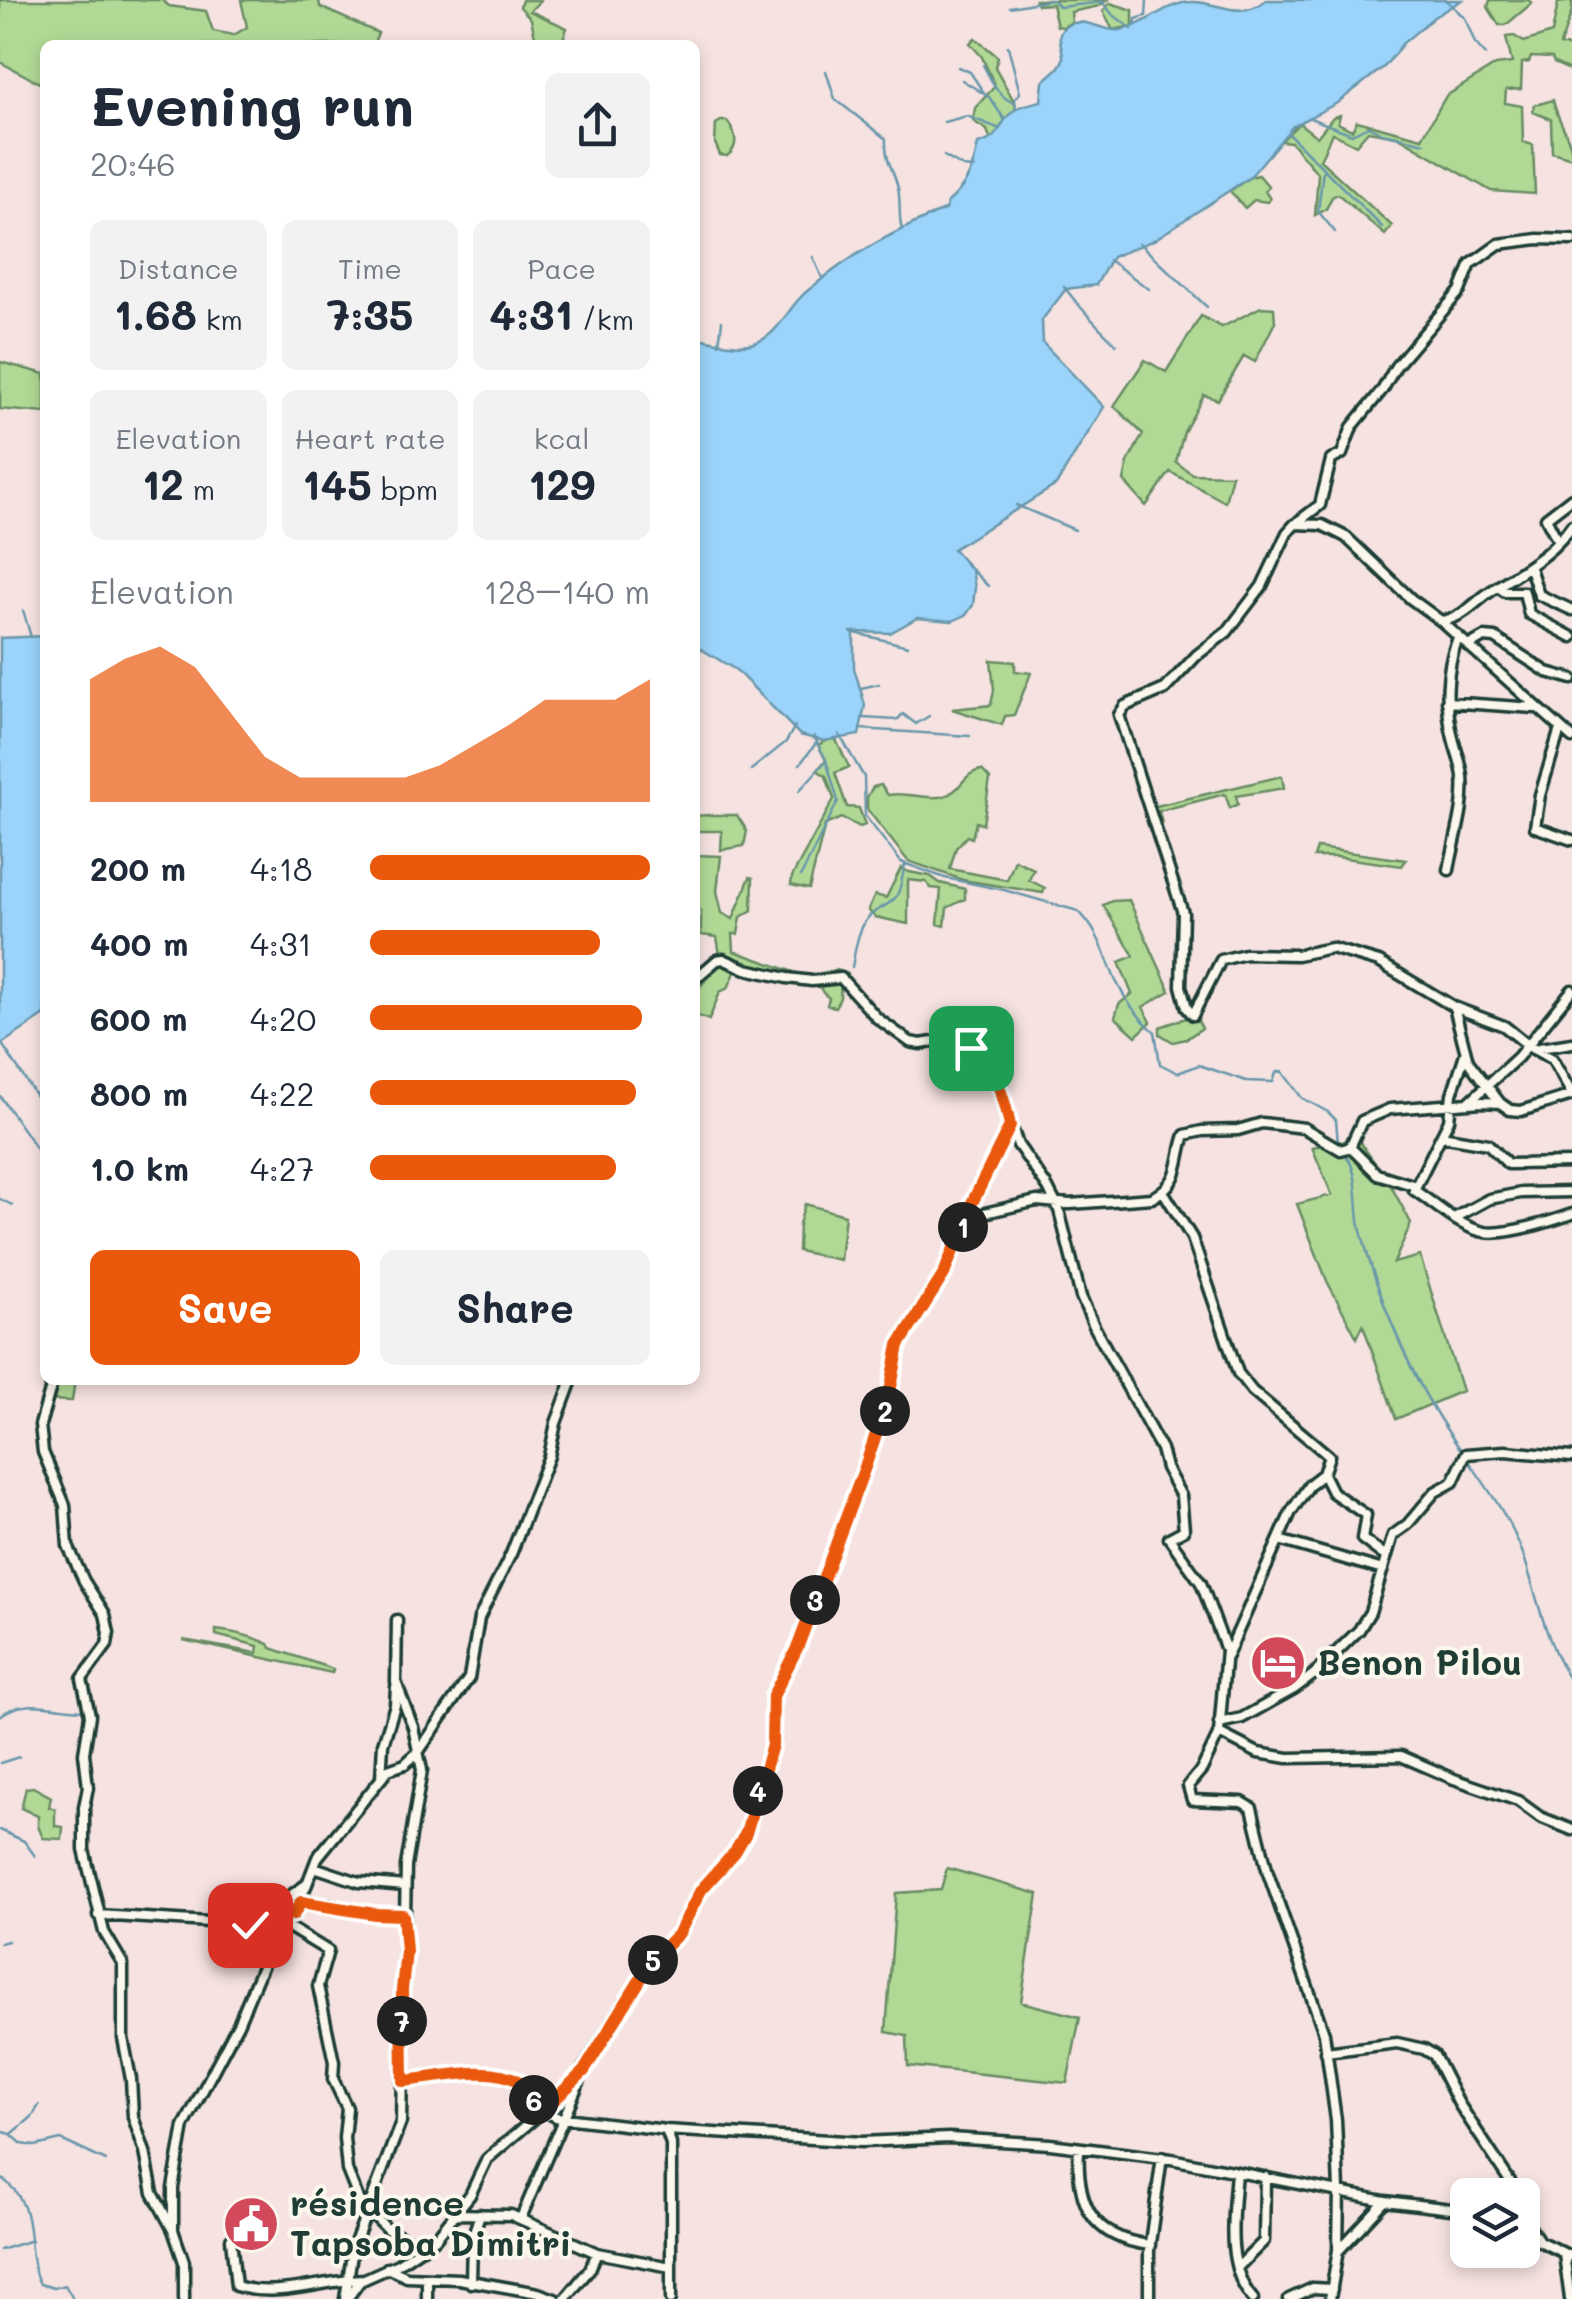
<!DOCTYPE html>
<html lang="en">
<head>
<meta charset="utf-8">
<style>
	:root { --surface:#fff; --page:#f2f2f3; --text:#1f2937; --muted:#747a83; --accent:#ea580c }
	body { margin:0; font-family:Mali,sans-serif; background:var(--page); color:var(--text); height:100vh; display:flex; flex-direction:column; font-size:38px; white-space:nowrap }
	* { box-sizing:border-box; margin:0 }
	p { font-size:32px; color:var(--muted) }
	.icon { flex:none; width:55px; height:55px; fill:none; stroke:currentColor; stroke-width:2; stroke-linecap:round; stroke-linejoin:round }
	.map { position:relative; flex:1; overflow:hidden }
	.sheet { position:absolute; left:40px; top:40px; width:660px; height:1345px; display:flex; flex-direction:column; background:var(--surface); border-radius:15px; box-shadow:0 5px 15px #0003 }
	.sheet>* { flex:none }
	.controls { position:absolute; left:1450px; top:2178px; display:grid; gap:20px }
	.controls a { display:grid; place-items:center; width:90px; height:90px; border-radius:15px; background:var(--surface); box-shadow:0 5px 15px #0003; font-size:50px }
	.pin { position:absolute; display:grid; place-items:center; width:85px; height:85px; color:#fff; margin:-42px; border-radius:20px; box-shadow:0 5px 15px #0006 }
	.km { position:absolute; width:50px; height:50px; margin:-25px; border-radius:50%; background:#222; color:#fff; font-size:28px; line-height:50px; text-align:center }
	.round { display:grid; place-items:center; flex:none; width:105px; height:105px; border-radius:15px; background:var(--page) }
	.summary { display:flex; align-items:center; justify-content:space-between; height:170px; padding:0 50px }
	h1 { font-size:55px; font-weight:800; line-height:75px }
	.metrics { display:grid; grid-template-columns:repeat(3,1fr); gap:15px; height:170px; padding:10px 50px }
	.metrics div { display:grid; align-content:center; border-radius:15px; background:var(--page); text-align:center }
	.metrics b { font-size:42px; font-weight:800 }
	.metrics small { font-size:28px; font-weight:400 }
	.metrics p { font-size:28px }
	.chart { height:280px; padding:20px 50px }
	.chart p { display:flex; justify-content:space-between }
	.chart svg { width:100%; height:180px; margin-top:10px; fill:var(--accent); opacity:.7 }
	.button { display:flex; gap:20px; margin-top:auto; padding:20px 50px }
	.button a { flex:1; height:115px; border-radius:15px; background:var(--accent); color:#fff; font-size:40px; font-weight:800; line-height:115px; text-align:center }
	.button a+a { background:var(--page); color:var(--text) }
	ul { padding:0 50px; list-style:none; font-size:32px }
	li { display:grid; grid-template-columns:160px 120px 1fr; align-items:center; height:75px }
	li i { height:25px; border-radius:12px; background:var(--accent) }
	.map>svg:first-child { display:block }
	.green { fill:#b1d995; stroke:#688b64; stroke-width:2.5 }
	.water { fill:#9bd3fa; stroke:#6997ab; stroke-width:2.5 }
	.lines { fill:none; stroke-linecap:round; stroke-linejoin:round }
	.stream { stroke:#6997ab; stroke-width:2.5 }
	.street-casing { stroke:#1f3d34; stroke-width:15 }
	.street { stroke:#fbf7ec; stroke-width:8 }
	.route-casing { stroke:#fff; stroke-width:20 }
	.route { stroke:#ea580c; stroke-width:12 }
	.labels { text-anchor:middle; stroke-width:8; stroke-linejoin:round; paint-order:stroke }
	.poi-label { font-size:35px; font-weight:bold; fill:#1f3d34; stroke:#fbf7ec; text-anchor:start }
</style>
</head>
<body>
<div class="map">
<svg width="1572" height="2299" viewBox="0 0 1572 2299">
	<rect width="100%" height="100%" fill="#f6e3e1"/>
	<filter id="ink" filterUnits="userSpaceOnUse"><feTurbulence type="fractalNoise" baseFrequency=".01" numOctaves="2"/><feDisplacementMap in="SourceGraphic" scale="20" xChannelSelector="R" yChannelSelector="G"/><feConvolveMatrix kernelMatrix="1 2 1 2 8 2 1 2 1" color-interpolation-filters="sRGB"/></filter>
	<g filter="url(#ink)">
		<!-- green -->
		<path class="green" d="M0,0h162l7,6 37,5 7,20 21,4 13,-8 -6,-27h78l1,7 58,26 -5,12h-328v41l-45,-24z
			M522,0h19l-11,11 37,17 -6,17h-24l-6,-26 -11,-12z
			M1035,0h72l-8,6 -28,6 1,10 -9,5 -6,-1 -5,-22 -15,1z
			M1490,0h38l4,3 -26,22h-7l-11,-18z
			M1572,1v10l-12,34 12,2v24l-18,-8 -2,-5 -21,-1 -2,5 -7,1 -1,26 -15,1 -1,13 17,3 1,36 10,3 2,49 -44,-3 -94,-55 -29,-5 -12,14 -24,-12 -12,27 72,66 -7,9 -47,-41 -6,3 -6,12 -11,6 3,-41 -27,-32 -10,-1 18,-18 18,14 16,-20 7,-2 -2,8 14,7 5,-9 65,17 24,-42 50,-31 16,-2 -6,-26 8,-1 10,6 28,-9 6,-30z
			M1110,3l23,7v16l-20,4 -10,-19z
			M975,38l23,19 -3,10 20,36 1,6 -25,32 -4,-11 -14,-9 2,-13 20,-22 -13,-29 -12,-14z
			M1553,100c4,21 19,38 19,58l-20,-6 -1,-33 -18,-7 2,-7z
			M721,121h6c9,12 13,25 0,35l-7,-1 -5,-12 1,-19z
			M1259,175l10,12 -4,4 5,8 -3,3 -13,-2 -9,8 -15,-17 20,-14z
			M1261,307l13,1 1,14 -20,40 -11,-6 -26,44 -14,-5 -20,37 -8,30 16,12 40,1 -7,27 -55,-30 -24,34 -22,-25 4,-19 15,-28 -29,-28 31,-46 21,12 35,-56 21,11z
			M0,362l45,12v39l-45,-4z
			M991,660l24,2v9l16,2 -17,42 -9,1 -3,9 -50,-16 39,-4 3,-15z
			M832,738h3l14,29 -14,6 12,34 12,1 6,17 -5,2 -19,-9 -16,7 -16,64 -18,-4 1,-8 42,-78 -8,-23 -9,-6 9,-10 -8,-15z
			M982,770l8,9 -7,45 -7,-2 -4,16 -5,-2 -11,12 -6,21 57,11 8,-20 19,9 -5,11 16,8 -2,5 -80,-13 -55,-19 -41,-52v-12l6,-10 8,-2 7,10c19,-4 39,6 56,1 18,-5 19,-24 38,-26z
			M1282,776l2,12 -48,8 2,8 -8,4 -5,-14 -66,17 3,13 -4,2 -6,-19z
			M709,815h28l10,16 -3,15 -23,4 1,-19h-27v-15z
			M1317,848l89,12 -4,6 -65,-9h-23z
			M695,855l26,1 -4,35 5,22 11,6 17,-42 3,1 -1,32 -11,7 -3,17h-5l1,17 71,25 32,-6 11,4v7l-7,-3 -1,20 -5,9 -8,-2 2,-7 -6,-5 -7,-13 -79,-12 -9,20 -8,4 -11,28 -14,-5v-22l26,-32 -4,-24 -16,-2v-24l-6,-3z
			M901,868l8,4 21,4 10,7 25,6v10l-18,9 -2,18 -7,-2 3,-35 -10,-1 -5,-6 -18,-2v44l-33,-7 -7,-7 7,-15 11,3z
			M1129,900l41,91 -27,16 8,15 -15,14 -21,-19 4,-13 13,-10 -13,-32 15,-6 -31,-51 9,-4z
			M1195,1015l7,13 -16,11 -13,3 -13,-8v-7z
			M1358,1139l33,47 20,37 -17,40 26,-7 42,135 -66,28 -33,-94 -6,13 -30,-57 -30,-77 35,-9 -20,-48z
			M805,1204l40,11 -5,45 -42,-9 1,-27z
			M48,1380h27l-3,21 -25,-1z
			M216,1630c19,2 36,6 53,14l2,4 62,21 -1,4 -149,-33 74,13 1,-7 -42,-11z
			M33,1787l18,10 -2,10 6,2v17l8,1 -1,12 -19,-1 -5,-12v-10l-17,-8 5,-20z
			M947,1868l91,26 -17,108 59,15 -13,66 -159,-17 -1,-30 -21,-4 10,-139 45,-3z"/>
		<!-- water -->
		<path class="water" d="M1266,0h196l-28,17 -31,26 -18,23 -48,37 -44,23 -43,51 -96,63 -42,17 -16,28 -30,4 -24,31 1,23 61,64 -48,78 -103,64 19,21 3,18 -2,17 -7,10 -14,6 -35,-3 -27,15 -36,-1v36l11,37 -6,30 -35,6 -24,-6 -64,-65 -35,-21 -6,1v-313c17,4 45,12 62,5 21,-7 32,-36 49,-50 48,-40 83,-58 140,-83l1,-6c20,-17 26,-33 31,-59 26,-6 19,-23 38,-35 6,-4 17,-6 25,-8l2,-19c6,-7 18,-13 20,-23 1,-13 -11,-25 5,-34 16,-9 35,7 52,5 26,-4 46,-28 72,-28 29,0 47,19 74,-2z
			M45,636v379l-45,30v-407z"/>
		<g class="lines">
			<!-- stream -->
			<path class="stream" d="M1053,0l7,7 43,-5
				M1101,0l11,14 20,15
				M1446,0l19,18 10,25 11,12
				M1010,7l41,-7
				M1135,26l1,-7 10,-3 1,-16
				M1008,46l12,47 -5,6 1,10
				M983,65c8,14 15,33 32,38
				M958,67l12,5 14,21
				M826,71l9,28 51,40c-1,23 7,28 12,49 3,13 0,28 4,42
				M962,80l27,17 16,23
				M1310,118l42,16 16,-8 14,7 43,10
				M944,122l23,-6 33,13
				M1288,133l94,94
				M944,156l19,11 11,1
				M1323,170l-5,41 17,21
				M1139,243l68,64
				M813,257l9,21
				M1109,260l40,29
				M1064,287c18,23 31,37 52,57
				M719,344l3,-23
				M1016,505l59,25
				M964,562l24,24
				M23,610l8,27
				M851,632l57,14
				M861,688l18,-4
				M863,718l34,2 6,-6 13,10 13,-8
				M860,729l110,7
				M839,734l25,43 1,39 36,46 44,16 59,12 74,21c21,19 27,46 38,70 9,19 24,38 39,51l5,32 18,9 21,-8 47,16 27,1 3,-9 6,-2 20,27 26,14 8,8 2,24
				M800,764l17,-22
				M751,770l35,-28 9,-16
				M799,791l26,-29
				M801,876l37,-75 -12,-41 -12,-24
				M852,967c3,-16 5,-33 14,-47 8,-12 26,-14 31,-25 4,-6 6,-22 8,-31
				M0,1041l45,69
				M0,1096l45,65
				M1342,1151c20,19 12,53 19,80 20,76 55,160 103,223
				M0,1199l12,6
				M1468,1460c21,30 42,59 55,94 15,45 23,90 49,130
				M0,1716c25,-20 54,-6 84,-6
				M0,1763l19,-6
				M0,1830l24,11 11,15
				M0,1943l8,-2
				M0,2131l11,3 11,10 13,2 26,-6 45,21
				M13,2133l19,-16 7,-12
				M0,2177c42,28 22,75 40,107l14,4 11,-3 8,14
				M0,2250l32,-10"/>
			<!-- street casing -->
			<g class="street-casing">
				<path id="street" d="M1299,521l21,-16 11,-45 11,-6 10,-27 31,-38 13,-23 64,-75 11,-27 28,-20 39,-5 34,1
					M1558,541l-12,-23 26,-20
					M1530,568l9,27 33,15
					M1498,587l7,5h19l5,22 43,23
					M1441,621c21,-3 30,-15 46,-27 30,-22 63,-36 85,-69
					M1468,646l16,-9 11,1 52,34 25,7
					M1447,702l88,6
					M1560,729l-20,66 -5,32 37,13
					M1449,870c5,-29 17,-64 14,-93 -1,-13 -7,-26 -10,-39 -8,-32 -8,-69 5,-100
					M695,979l22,-19 6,-1 23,10 41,9 25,3 29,-3 36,40 33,24 11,2 24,-4 17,4 18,8 11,15 27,78 30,43 11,22 22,87 14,31 66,121 5,19 15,28 3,34 -15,8 32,45 25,67 -7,83 39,20 30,5 113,-2 53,23 64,22 22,16 32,13
					M1454,1007l50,19 29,23 19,10 20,35
					M1193,1015l-6,-7 -6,-22 2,-73 -64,-198 6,-9 40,-17 32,-34 30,-23 35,-46 25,-53 8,-9 27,1 24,12 65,62 30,22 131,117
					M1193,1015l28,-55 24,-6 52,1 34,-7 48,14 75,45 14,54 32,42
					M1533,1049l39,-6
					M1465,1054l-13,40 -3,26 -35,70c21,14 45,37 70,42 21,4 68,-11 88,-18
					M1468,1103l50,-46 54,-67
					M1441,1136l47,8 20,20 64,-1
					M1350,1147l27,27 39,12
					M1163,1191l29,47 46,135 14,18 77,65 -6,18 -13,10 -19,28 -64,144
					M967,1217l70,-16 33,3 82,-6c31,-18 23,-34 33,-63l17,-4 36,-1 24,-7 42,5 37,22 9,-3 12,-26 28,-12 92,-7 18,1 10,7 11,1 51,-16
					M1454,1218l35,-19 32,-6 51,-1
					M53,1380l-13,45 3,27 22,53 3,41 16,35 21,33 4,19 -2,12 -25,34 8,36 -6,38 4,34 -4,20v43l20,82 19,32v74l8,41 2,38 12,35 8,41 20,37 11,32v37
					M1323,1474l9,18 34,23 -4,24 24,18
					M1279,1540l104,30
					M1219,1723l23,-5 52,-29 19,-14 46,-45 11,-18 23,-77 14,-10 28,-33 18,-10 13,-28 39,-3 67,6
					M1219,1733l-17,36 -14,17 4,14 50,2 10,6 16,65 56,160 12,87 3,70 -1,60 -8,49
					M381,1778l2,-34 12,-39 1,-18
					M314,1867l45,15 46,4
					M301,1901l74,13 28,1
					M98,1915l158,10 21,-20 30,-21 10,-26 71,-88 17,-6 14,-13 50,-73 10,-60 32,-64 38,-98 7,-33 16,-43
					M287,1926l41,25 -10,35 16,76 -1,17 14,29 -3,30 3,32 12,30 7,8 21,21 36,19
					M1326,2052l71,-9 27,6 10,6 25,49 60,91
					M403,2081c32,-2 92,-19 119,3 14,11 16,26 34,33l110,13 5,14v155
					M666,2130l196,12 87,-4 101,6 121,15 214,42 83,10
					M1079,2148c-3,54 11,90 71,97
					M1236,2172c-3,41 -12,94 17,127
					M1522,2202l6,22
					M456,2214l55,1 86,38 74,14
					M521,2218l59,-138
					M1522,2222l6,2 11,17 33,16
					M173,2228v-40l11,-62 54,-102 31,-74 21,-29 17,-37
					M231,2239l5,47c42,13 85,-6 128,-7
					M1340,2249l45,-48
					M1564,2254l6,45
					M387,2268l20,9 52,2 79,14 17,6
					M1237,2268l27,-27 1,-64
					M427,2279v20
					M471,2283l1,-45 8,-24
					M345,2299l8,-51 48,-126 5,-256 16,-96 -9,-43 -17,-45 1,-62
					M347,2299l13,-18 38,-17 37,-25 35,-44 17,-36 84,-72 82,-128 26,-26 22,-43 36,-42 14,-27 21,-76 1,-49 25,-50 67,-179 25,-75 9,-47 45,-71 27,-67 39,-81
					M565,2299l25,-30 7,-16
					M1149,2299v-49l13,-93
					M1289,2299l24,-11 19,1"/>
			</g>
			<!-- street -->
			<use href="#street" class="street"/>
		</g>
	</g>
	<g class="lines" filter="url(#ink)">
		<!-- route casing -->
		<g class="route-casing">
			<path id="route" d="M250,1925l10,-1 17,-20 16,11 8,-13 74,12 28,1 3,36 -4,39 1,91c32,-2 93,-20 120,4 8,6 14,18 20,26l41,-40 69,-112 26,-26 22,-43 34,-38 11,-19 26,-88 1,-49 25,-50 67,-179 25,-75 9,-47 45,-71 26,-67 40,-81c-4,-23 -18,-68 -39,-78"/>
		</g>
		<!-- route -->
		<use href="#route" class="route"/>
	</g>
	<!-- icons -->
	<defs>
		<g id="hotel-disc" transform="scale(2.875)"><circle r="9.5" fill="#d1495b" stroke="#fbf7ec"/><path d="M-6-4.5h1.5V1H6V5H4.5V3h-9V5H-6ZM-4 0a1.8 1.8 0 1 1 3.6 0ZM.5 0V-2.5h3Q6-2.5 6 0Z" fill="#fff"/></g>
		<g id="civic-disc" transform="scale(2.875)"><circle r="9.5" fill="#d1495b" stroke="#fbf7ec"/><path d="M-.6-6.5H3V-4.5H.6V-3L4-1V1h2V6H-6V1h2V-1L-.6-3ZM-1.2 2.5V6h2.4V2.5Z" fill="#fff"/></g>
	</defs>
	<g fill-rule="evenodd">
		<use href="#hotel-disc" x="1278" y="1663"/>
		<use href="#civic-disc" x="251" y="2224"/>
	</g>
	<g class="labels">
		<!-- poi labels -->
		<g class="poi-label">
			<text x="1317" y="1675">Benon Pilou</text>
			<text x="290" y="2216">résidence<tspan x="290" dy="40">Tapsoba Dimitri</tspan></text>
		</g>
	</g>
</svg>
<div class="controls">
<a><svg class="icon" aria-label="layers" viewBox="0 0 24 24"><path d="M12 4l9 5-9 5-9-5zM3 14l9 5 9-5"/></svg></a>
</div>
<div class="pin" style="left:971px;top:1048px;background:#1e9e55"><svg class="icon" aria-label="arrive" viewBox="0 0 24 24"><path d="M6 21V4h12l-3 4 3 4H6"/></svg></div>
<div class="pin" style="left:250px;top:1925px;background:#d93025"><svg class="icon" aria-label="check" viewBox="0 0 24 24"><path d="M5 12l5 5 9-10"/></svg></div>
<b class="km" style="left:963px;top:1227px">1</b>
<b class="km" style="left:885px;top:1411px">2</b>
<b class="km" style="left:815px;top:1600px">3</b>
<b class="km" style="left:758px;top:1791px">4</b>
<b class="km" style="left:653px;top:1960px">5</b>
<b class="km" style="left:534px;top:2100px">6</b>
<b class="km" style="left:402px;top:2021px">7</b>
<section class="sheet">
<div class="summary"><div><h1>Evening run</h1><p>20:46</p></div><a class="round"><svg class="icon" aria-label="share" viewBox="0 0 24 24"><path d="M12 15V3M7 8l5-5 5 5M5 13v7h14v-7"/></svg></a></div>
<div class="metrics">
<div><p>Distance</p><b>1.68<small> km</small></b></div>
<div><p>Time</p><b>7:35</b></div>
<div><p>Pace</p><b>4:31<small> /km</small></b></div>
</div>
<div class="metrics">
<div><p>Elevation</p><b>12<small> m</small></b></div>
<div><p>Heart rate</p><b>145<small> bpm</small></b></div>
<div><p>kcal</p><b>129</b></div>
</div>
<div class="chart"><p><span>Elevation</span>128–140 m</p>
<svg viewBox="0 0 160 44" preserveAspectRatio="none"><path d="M0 44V14L10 9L20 6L30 11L40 22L50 33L60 38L70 38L80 38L90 38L100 35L110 30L120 25L130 19L140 19L150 19L160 14V44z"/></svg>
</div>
<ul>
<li><b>200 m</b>4:18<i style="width:100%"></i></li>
<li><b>400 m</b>4:31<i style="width:82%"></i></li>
<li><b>600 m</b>4:20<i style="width:97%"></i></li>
<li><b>800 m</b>4:22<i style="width:95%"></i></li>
<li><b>1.0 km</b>4:27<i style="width:88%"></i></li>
</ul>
<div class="button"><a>Save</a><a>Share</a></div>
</section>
</div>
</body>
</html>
